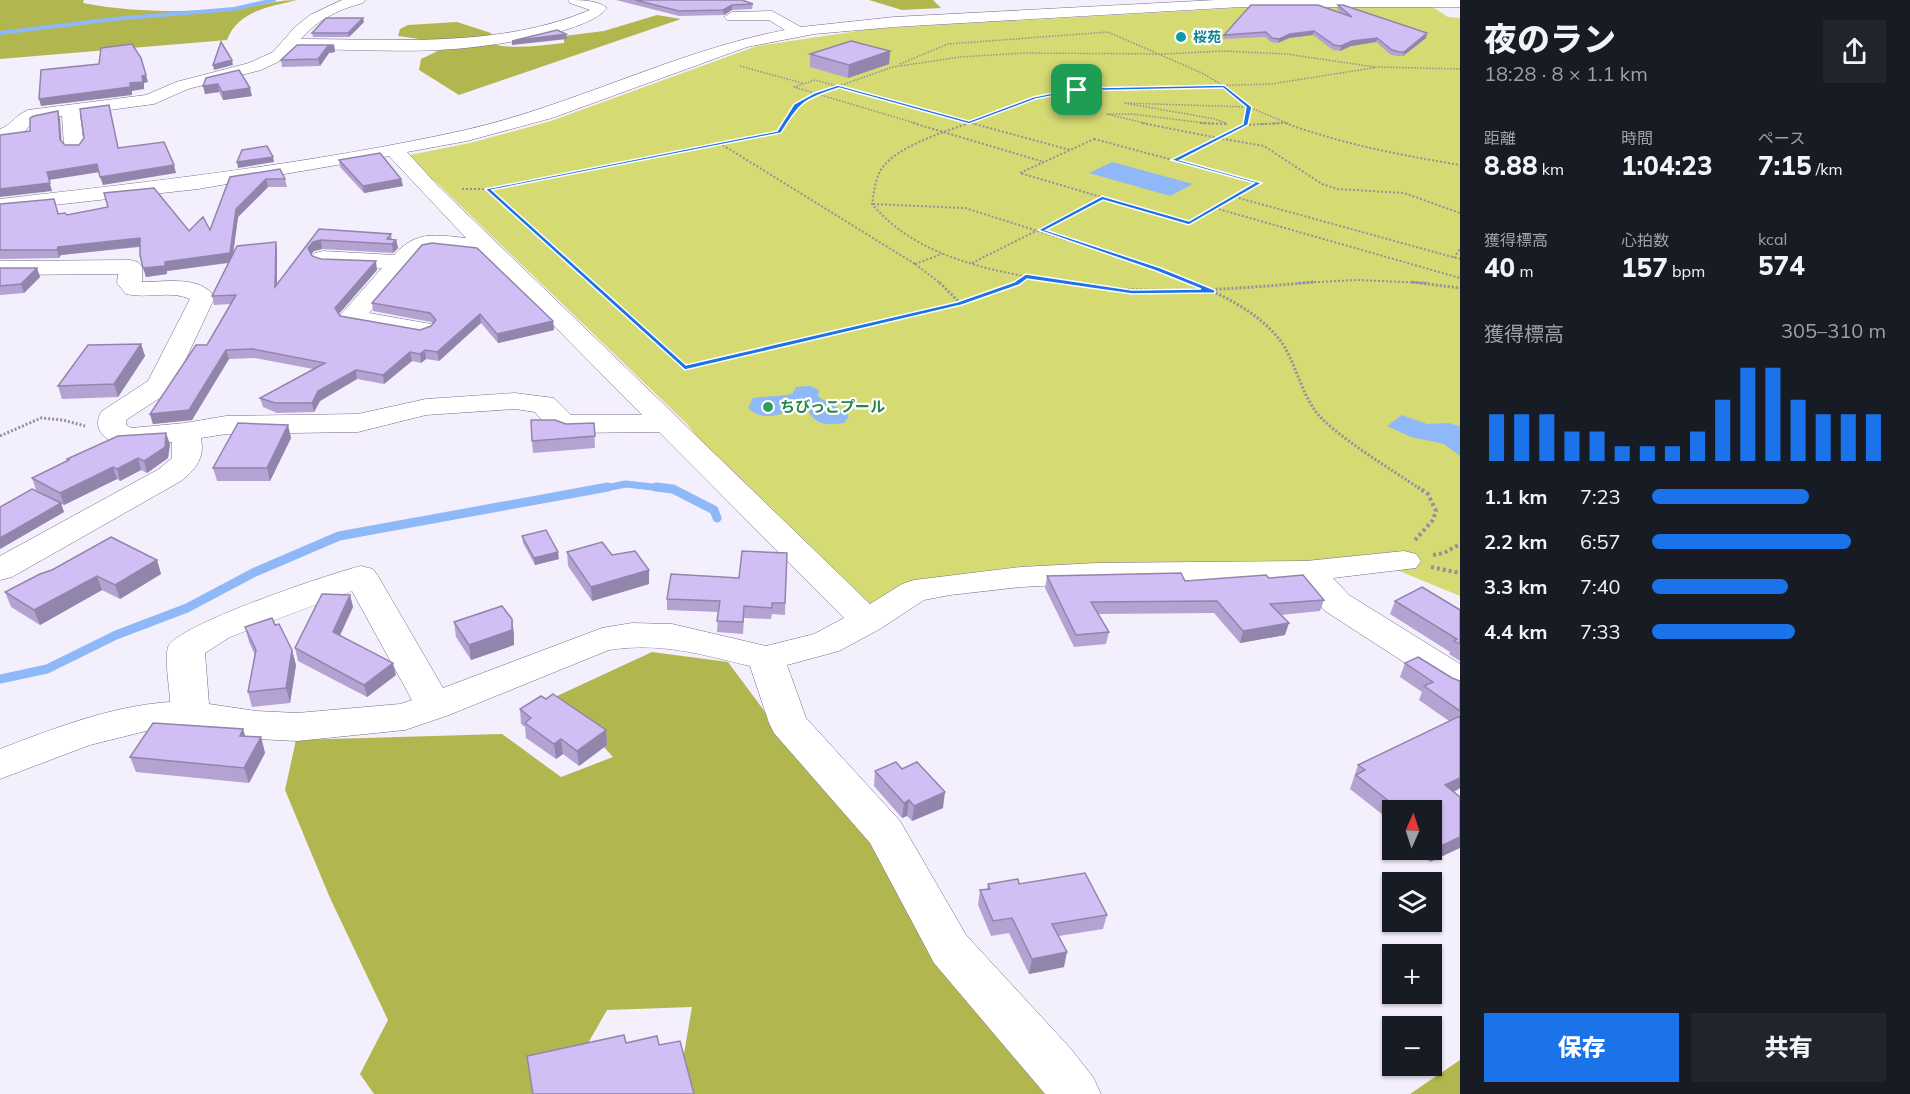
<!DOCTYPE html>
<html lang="ja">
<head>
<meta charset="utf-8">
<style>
	:root { --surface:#171b24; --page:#20242c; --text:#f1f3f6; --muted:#9ea1a6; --accent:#1a73e8 }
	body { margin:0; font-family:Mulish,"Noto Sans JP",sans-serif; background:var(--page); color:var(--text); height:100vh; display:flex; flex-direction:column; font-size:22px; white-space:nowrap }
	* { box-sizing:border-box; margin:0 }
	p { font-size:20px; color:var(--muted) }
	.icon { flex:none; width:33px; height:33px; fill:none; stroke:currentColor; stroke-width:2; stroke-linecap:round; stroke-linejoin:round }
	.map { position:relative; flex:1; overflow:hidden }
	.side { display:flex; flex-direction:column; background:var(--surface); width:450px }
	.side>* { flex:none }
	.needle { width:39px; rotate:3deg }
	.controls { position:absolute; left:1382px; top:800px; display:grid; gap:12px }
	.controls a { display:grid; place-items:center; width:60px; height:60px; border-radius:0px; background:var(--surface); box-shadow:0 2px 4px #0004; font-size:30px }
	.pin { position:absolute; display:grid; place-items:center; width:51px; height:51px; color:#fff; margin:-26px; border-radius:12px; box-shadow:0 3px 9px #0006 }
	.round { display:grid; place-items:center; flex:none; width:63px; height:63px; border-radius:0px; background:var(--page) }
	.overview { display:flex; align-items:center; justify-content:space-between; height:102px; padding:0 24px }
	h1 { font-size:33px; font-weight:800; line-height:45px }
	.figures { display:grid; grid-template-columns:repeat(3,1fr); gap:9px; height:102px; padding:6px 24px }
	.figures div { display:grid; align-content:center }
	.figures b { font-size:26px; font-weight:800 }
	.figures small { font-size:16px; font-weight:400 }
	.figures p { font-size:16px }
	.chart { height:168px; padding:12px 24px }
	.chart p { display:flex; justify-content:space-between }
	.chart svg { width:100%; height:108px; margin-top:6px; stroke:var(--accent); stroke-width:6 }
	.primary-button { display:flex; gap:12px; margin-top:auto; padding:12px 24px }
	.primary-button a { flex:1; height:69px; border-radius:0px; background:var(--accent); color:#fff; font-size:24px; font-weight:800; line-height:69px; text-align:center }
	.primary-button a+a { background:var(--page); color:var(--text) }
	ul { padding:0 24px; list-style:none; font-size:20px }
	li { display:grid; grid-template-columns:96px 72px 1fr; align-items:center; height:45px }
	li i { height:15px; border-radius:8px; background:var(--accent) }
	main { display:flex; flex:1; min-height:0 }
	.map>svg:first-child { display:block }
	.green { fill:#d5da73 }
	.forest { fill:#b2b64f }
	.water { fill:#8eb8f7 }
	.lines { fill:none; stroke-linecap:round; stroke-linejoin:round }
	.stream-far2 { stroke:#8eb8f7; stroke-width:4 }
	.stream-far1 { stroke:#8eb8f7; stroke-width:7 }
	.stream { stroke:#8eb8f7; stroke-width:9 }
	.minor-casing { stroke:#766c8a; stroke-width:1 }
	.path-far3 { stroke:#95909d; stroke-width:1.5; stroke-dasharray:1.5 1.5; stroke-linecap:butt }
	.path-far2 { stroke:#95909d; stroke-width:2; stroke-dasharray:2 2; stroke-linecap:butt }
	.path-far1 { stroke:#95909d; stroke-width:3; stroke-dasharray:2 2; stroke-linecap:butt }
	.path { stroke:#95909d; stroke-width:4; stroke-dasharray:3 3; stroke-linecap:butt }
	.minor { fill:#fff; fill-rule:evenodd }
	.wall { fill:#b4a3d2 }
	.shaded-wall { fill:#9285ab }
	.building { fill:#d1bef4; stroke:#9285ab; stroke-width:1.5 }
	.route { fill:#1a73e8; stroke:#fff; stroke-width:1.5; fill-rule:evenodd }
	.culture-dot { fill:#0f9aa8; stroke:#fff; stroke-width:2 }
	.leisure-dot { fill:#2e9e5b; stroke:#fff; stroke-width:2 }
	.labels { text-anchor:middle; stroke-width:4.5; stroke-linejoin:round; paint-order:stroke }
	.far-culture-label { font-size:14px; font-weight:bold; fill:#0d838f; stroke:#fff; text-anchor:start }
	.leisure-label { font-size:15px; font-weight:bold; fill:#27864d; stroke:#fff; text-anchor:start }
</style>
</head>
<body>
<main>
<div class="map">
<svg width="1460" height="1094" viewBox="0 0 1460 1094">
	<rect width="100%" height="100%" fill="#f4effd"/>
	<!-- green -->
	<path class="green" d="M1307,4l124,2 17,11 12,1v578l-90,-37 -335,12 -164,37 -160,-152 -23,-31 -249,-240 -34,-29 65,-13 81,-22 206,-75 115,-17z"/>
	<!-- forest -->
	<path class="forest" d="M0,0h84l-1,3c53,10 109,10 163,4 19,-2 31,-7 51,-7 -27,7 -59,10 -70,40l-227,19z
		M869,0h64l8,8 -39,2z
		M657,15l24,4 -222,76 -40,-25 2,-11 21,-10 -15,-9 -29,-4 2,-7 8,-4 49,-3 34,11 1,11c23,6 49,1 72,-1v-7l40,-5z
		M652,652l76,10 60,81 90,91 194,260h-404l14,-29 10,-58 -85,3 -48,84h-185l-14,-20 28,-54 -58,-122 -45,-108 11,-50 206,-6 59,43 52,-20 -56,-61z
		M1460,1060v34h-50z"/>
	<!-- water -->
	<path class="water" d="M1112,162l81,22 -23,12 -81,-23z
		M810,386l9,4 -1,6c10,9 22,10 31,20l-5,7c-17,2 -27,3 -36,-12l4,-6 -7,-6 -17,4 -1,9c-14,5 -28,7 -39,-4l5,-10c13,-2 25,-1 39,-4l4,-7z
		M1402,415l25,9 21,-1 12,3v30l-16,-12 -33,-7 -24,-11z"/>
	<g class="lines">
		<!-- stream-far2 -->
		<path class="stream-far2" d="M0,33l114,-14 120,-10 40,-9"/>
		<!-- stream-far1 -->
		<path class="stream-far1" d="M600,489l26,-5 44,5"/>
		<!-- stream -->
		<path class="stream" d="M656,487l17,2 41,21 3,8
			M0,679l47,-10 69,-34 71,-27 68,-36 84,-36 269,-49"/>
		<!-- minor casing -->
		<g class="minor-casing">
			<path id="minor" d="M342,0h23l-2,3c-24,6 -46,17 -62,36 97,0 199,9 289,-29l-20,-7 -2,-3c13,0 30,0 39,8 -19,26 -119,38 -152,41 -53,4 -108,0 -161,0l-12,11 -21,10 -73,19 -34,15 -74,10 4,32 -3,4h-14l-3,-4 -2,-30c-21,3 -27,0 -39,18l-23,8v-13c12,-4 14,-13 28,-19l118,-15 30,-13 73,-19 24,-11 22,-25 15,-12z
				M1216,0h244v7h-219l-347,20 -80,7 -67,13 -195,71 -85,23 -60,11 31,34 432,418 32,-20 12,-4 107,-13 75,-4 210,-2 98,-10 12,3 5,7 -5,7 -83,10 16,17 111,69v30l-13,-4 -122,-79 -28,-30 -201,2 -75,4 -71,8 -26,5 -44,29 -41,22 -52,14 19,53 94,103 66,114 105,114 22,28 8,17h-56l-111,-131 -64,-120 -96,-110 -5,-10 -19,-57c-50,-12 -89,-24 -141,-16l-160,65 -44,15 -108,11 -41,-2 -66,-12 -40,3 -60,15 -90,34v-30c55,-21 111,-43 170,-47 0,-13 -6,-43 -2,-55 8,-22 164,-74 193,-81l12,3 5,7 65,112 159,-60 30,-5 40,1 94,22 48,-12 30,-16 -185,-186 -92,1 -20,-7 -12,-14 -20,-3 -89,6 -68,17 -132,2 -25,4c4,20 -5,31 -20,43l-169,96 -12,3v-24l159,-87 13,-11v-16c-15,1 -32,5 -47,4 -18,-3 -35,-17 -23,-35l46,-30 42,-82c-19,-9 -43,0 -64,-5l-9,-11 1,-9 -118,1v-14l130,-1 8,2 4,5v15c23,0 58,-7 73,15l-42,89 -4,6 -43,28v5l5,3 54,-5 41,-7 132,-2 68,-15 89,-6 39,5 17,17h71l-161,-163 -48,-3 -11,2 -53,62 62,11 4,5 -4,5 -9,3 -80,-14 -4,-5 4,-5 40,-45 -59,-3 -8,-2 -4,-5 4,-5 8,-2 71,4c22,-25 42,-20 72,-17l-77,-82 -191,33 -198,22v-12c156,-18 312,-35 465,-69 110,-25 210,-79 320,-100l-16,-10h-42l-3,-3 8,-5 40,-1 29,16 93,-10zM352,591l60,109 -12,4 -103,9 -41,-2 -47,-7 -4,-51 25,-16z"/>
		</g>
		<!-- path-far3 -->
		<path class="path-far3" d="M900,64l48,-20 160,-12 94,41 22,13 25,21 40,17
			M740,66l62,17
			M784,124l12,-19 20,-11 77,-27 67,-10 64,-4 139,1 61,-3 62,3 89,13
			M918,124l-124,-37 21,-7 161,44
			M965,124l69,-26 43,-8 194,-6 108,-17 81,2
			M1148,124l-41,-10h25l80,10
			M1225,124h2l-12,-5 -91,-16 125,4 -4,17
			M1260,124l23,-1"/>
		<!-- path-far2 -->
		<path class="path-far2" d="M913,123l131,39
			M969,123c-25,9 -71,23 -87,45 -7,10 -8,25 -10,36 47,56 125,68 193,79
			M971,123l99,27
			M1142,123l76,15
			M1200,123l27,1 -3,-1
			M1285,123c57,21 115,32 175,42
			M1245,125l38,-2
			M1218,138l46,8 58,38 15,5 67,4 56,20
			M1218,138l28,-15
			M1094,139l165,44 -70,40 -169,-50z
			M722,144l57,-12 6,-9
			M1174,160l44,-22
			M462,189h26
			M1235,197l225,62
			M873,204l92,4 193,61 36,14
			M1215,208l245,70
			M1454,258l6,-9
			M972,263l130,-65
			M915,264l25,19
			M915,264l27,-10
			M593,283l-105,-94 233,-45 194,120
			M1015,283l10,-6
			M1298,283l59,-3 70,3"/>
		<!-- path-far1 -->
		<path class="path-far1" d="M591,282l94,85 275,-64 -21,-21
			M1056,282c90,14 168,8 258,0
			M1190,282c34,13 74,33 94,64 12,20 17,44 30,63 17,25 79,61 106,80
			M1412,282l48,6
			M960,303l58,-21
			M0,436l41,-18 22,2 22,6"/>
		<!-- path -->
		<path class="path" d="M1415,540l18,-20 3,-9 -8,-17 -10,-7
			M1433,555l11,-2 16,-9
			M1431,567l29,6"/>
		<!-- minor -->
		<use href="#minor" class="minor"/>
	</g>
	<!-- wall -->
	<path class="wall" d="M616,0h126l11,4 -1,5 -20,1 -8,5 -45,1z
		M1338,5l89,28 -1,5 -23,18h-4l-8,-1 -15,-13 -25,4 -11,5 -7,-1 -20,-15 -24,3 -11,5 -7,-1 -6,-5 -42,2 1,-4 117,-22 -4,-4z
		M364,22l-15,15h-36l-1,-4z
		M334,45l1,7 -6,1 -9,13 -38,1 -1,-7z
		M890,51l-1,13 -41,14 -38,-11v-13z
		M206,78l46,18 -29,4 -4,-8 -14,2z
		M339,160l62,19 2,7 -39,7 -24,-26z
		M230,177l55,2 2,8h-19l-30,30 -5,37 43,-12 1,8v34l42,-55 72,5 1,6h4l2,8 -5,5 -71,-4 -8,2 -3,4 1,1 9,3 56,11 -38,44 1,2 80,14 11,-4 2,-2 -2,-2 -58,-11 -1,-8 181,18 1,9 -56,13 -17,-20 -42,38 -13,-2 -5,4 -9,-2 -28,23 -27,-5 -37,22 -6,11 -37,1 -14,-6 -3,-9 53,-29 -58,-11 -26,1 -37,61 -39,4 -3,-10 57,-69 24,-41 -17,1 -2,-9 17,-33 -62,8v3l-21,3 -6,-30 -79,8 -2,3 -59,1v-55l58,10 131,17 21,-1z
		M0,268h37l3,9 -16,16 -24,2z
		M141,344l4,12 -27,41 -56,2 -4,-13z
		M594,423l1,25 -62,5 -1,-12 34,-17z
		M288,425l3,13 -21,43h-53l-4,-13z
		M170,444l-2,14 -21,15 -6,-3 -21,11 -3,-2 -53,26 -3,-1 3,8 -64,37v-42l55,-7 -19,-10 -4,-12 36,-17 -1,-2z
		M522,536l37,23 -24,6 -12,-22z
		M567,552l45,3 37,15v14l-57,17 -24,-35z
		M787,553l-2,62 -13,-1 -1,5 -27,-1 -1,16 -26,-2 1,-20 -51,-2v-11l72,-21z
		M157,560l4,14 -41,25 -18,-9 -62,35 -29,-18 -6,-15z
		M1047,576l138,5 84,-3 55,22 -4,11 -39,4 4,20 -45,8 -26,-30 -116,1 11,18 -3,12 -32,3 -29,-59z
		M350,595l3,12 -13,28 56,40 -29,22 -69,-36 -3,-13z
		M1395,601l65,9v51l-11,-7 1,-2 -60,-38z
		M454,622l60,12v11l-43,15 -15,-23z
		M275,625l17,25 4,15 -6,38 -38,4 -4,-15 7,-37 -6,-13 -4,-15z
		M1405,663l55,18v107l-6,4 6,5 -30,65 -15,-13h16v-39h-39v12l-42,-33 8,-24 91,-44 -30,-21 3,-8 -22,-15z
		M546,699l60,31 1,15 -28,21 -16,-12 -7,5 -30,-21 -1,-11 -4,-3 -1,-15z
		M243,729l2,7 16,1 4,16 -16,30 -113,-11 -6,-15z
		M875,771l68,37 -31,13 -5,-5 -5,2 -28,-32z
		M988,884h31l88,31 -4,14 -44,7 5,31 -35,7 -20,-41 -18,3 -13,-31 2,-15 7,-1z"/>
	<!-- shaded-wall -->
	<path class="shaded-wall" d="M732,5v5l-8,5 -1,-5z
		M363,18l1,4 -15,15 -1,-4z
		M1314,31l-1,4 -24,3 -11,5 1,-4 11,-5z
		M1427,33l-1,5 -23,18 1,-4z
		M566,34l1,5 -55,6v-4z
		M1377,38l-1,4 -25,4 -11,5 1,-5 11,-5z
		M334,45l1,7 -6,1 -9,13 -2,-7 10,-13z
		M890,51l-1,13 -41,14 1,-13z
		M232,60l1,5 -19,5 -1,-5z
		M146,75l2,7 -4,1v6l-12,2v4l-91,11 -2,-7 91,-16 12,-7z
		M218,84l1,8 -14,2 -2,-8z
		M250,88l2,8 -29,4 -1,-8z
		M58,111l2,8 2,28 -2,-7z
		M273,157l1,5 -36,6 -1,-6z
		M97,164l3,8 -51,8 3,11 -52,6v-8l47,-17z
		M174,165l2,8 -73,12 -3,-8z
		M266,179l2,8 -30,30 -6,45 -65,9v3l-21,3 -3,-9 22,-6 65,-9 6,-44z
		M401,179l2,7 -39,7 -1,-7z
		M140,238l2,8 -81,9 -2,3 -2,-8 1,-3z
		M321,240l1,9 -8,2 -5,6 -1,-9 5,-6z
		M396,240l2,8 -5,5 -1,-9z
		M276,242l1,8v46l-2,-9z
		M376,261l1,9 -41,47 -1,-9z
		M37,268l3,9 -16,16 -3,-9z
		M480,314l1,9 -42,38 -2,-9z
		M553,321l1,9 -56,13 -1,-9z
		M141,344l4,12 -27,41 -4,-13z
		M226,350l3,9 -37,61 -39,4 -3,-10z
		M425,350l1,9 -5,4 -1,-9z
		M410,352l2,9 -28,23 -1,-9z
		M356,370l1,9 -37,22 -6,11 -2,-9 6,-12z
		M288,425l3,13 -21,43 -3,-13z
		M166,433l4,11 -2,14 -21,15 -3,-12z
		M138,458l3,12 -21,11 -3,-12z
		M113,467l4,12 -53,26 -4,-12z
		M61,503l3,9 -64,37v-11z
		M558,552l1,7 -24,6 -1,-7z
		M157,560l4,14 -41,25 -5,-14z
		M649,570v14l-57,17 -1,-14z
		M97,576l5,14 -62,35 -6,-15z
		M350,595l3,12 -17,37 -3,-12z
		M512,619l2,15v11l-43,15 -2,-15z
		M1289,623l-4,12 -45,8 3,-12z
		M292,650l4,15 -6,38 -4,-15z
		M393,663l3,12 -29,22 -3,-12z
		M243,729l5,16 -8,-9z
		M606,730l1,15 -28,21 -2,-15z
		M261,737l4,16 -16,30 -5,-15z
		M561,739l2,15 -7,5 -2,-15z
		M1460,778v10l-21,12 6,-15z
		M945,792l-2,16 -31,13 2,-15z
		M909,800l-2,16 -5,2 2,-15z
		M1460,837v11l-30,14 7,-14z
		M1067,952l-3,15 -35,7 3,-15z"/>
	<!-- building -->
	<path class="building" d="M635,0h107l11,4 -21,1 -9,5 -44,1z
		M1251,5h67l34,12 -14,-12h5l84,28 -23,19h-4l-8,-2 -15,-12 -25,3 -11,5 -7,-1 -20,-14 -24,3 -11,5 -7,-1 -6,-6 -42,3z
		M326,18h37l-15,15h-36z
		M557,30l9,4 -54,7z
		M851,41l39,10 -41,14 -39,-11z
		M221,42l11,18 -19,5z
		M132,44l9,14 5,17 -4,1 1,6 -13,1v4l-91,12 2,-29 58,-6 2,-16z
		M297,45h37l-6,1 -10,13 -37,1z
		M239,70l11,18 -28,4 -4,-8 -15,2 3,-8z
		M109,105l9,43 46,-6 10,23 -74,12 -3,-13 -50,8 3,11 -50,6v-54l30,-4v-13l4,-2 24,-5 2,29 5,5h14l5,-7 -4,-29z
		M267,146l6,11 -36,5 5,-12z
		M380,153l21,26 -38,7 -24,-26z
		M280,169l5,10h-19l-30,30 -6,44 -65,9v4l-22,2 -3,-13v-17l-82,9 -1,3h-57v-46l54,-5 4,15 7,-1 2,2 41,-8 -4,-14 50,-5 35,43 14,-14 7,13 20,-53z
		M319,229l72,5 -4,5 9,1 -4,4 -71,-4 -8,2 -5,6 4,8 9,3 55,2 -41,47 5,8 80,14 11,-4 5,-6 -6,-7 -58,-10 50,-58 10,-2 45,5 76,73 -56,13 -17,-20 -43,38 -12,-2 -5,4 -10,-2 -27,23 -27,-5 -38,21 -6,12h-37l-15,-5 65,-35 -72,-14 -27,1 -37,60 -39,4 46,-69h11l29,-50 -24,1 25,-50 39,-4 -1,45z
		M0,268h37l-16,16 -21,2z
		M141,344l-27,40 -56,2 30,-41z
		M531,420h24l11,4 28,-1 1,13 -63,5z
		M238,423l50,2 -21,43h-54z
		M166,433l-1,14 -21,14 -6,-3 -21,11 -4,-2 -53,26 -28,-15 37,-18 -2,-1 51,-23z
		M32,489l29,14 -61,35v-31z
		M546,530l12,22 -24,6 -12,-22z
		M111,537l46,23 -42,25 -18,-9 -63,34 -29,-18 35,-18 12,-4z
		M602,542l10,13 23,-4 14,19 -58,17 -24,-35z
		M742,551l45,2 -2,50h-13v5l-28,-2 -1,16 -26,-1 3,-20 -53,-2 4,-25 68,4z
		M1181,573l4,8 81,-6 3,3 34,-3 21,25 -54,4 19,19 -46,8 -26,-30 -126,1 18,30 -33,3 -29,-59z
		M1422,587l38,23v34l-6,-3 3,-2 -62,-38z
		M322,594l28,1 -17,37 60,31 -29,22 -69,-37z
		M502,606l10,13v11l-43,15 -15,-23z
		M272,618l3,7 4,-1 13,26 -6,38 -38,4 8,-42 -11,-23z
		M1418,657l34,21 8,3v30l-36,-25 9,-4 -28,-19z
		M553,694l53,36 -29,21 -16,-12 -7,5 -29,-21 6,-5 -11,-9 21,-13 5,3z
		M1460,716v62l-15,7 15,12v40l-23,11 -6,-5v-33h-31l-44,-35 9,-5 -7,-5z
		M153,723l90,6 -3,7 21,1 -17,31 -114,-11z
		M896,762l6,7 15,-7 28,30 -31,14 -5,-6 -5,3 -29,-32z
		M1085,873l22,42 -55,9 15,28 -35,7 -20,-41 -19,3 -13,-31 10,-1 -2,-5 30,-5 1,5z
		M624,1035l2,8 31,-7 2,9 21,-4 14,53h-161l-6,-38z"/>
	<!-- route -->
	<path class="route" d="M838,85l131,36 64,-24 44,-9 147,-3 28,22 -4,18 -68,35 82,23 -73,42 -86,-25 -57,30 115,38 54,22v3l-83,1 -105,-15 -8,6 -57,20 -277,65 -200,-181 292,-58 17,-27 20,-11zM839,88l130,36 67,-25 41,-8 146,-3 23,19 -3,17 -72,36 83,23 -65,38 -87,-25 -64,34 118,41 45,18 -69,1 -106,-16 -12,8 -57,20 -271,63 -194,-175 289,-57c20,-31 21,-33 58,-45z"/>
	<!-- markers -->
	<circle class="culture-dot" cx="1181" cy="37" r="6"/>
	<circle class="leisure-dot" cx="768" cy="407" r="6"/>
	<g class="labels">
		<!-- far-culture labels -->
		<g class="far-culture-label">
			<text x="1193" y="42">桜苑</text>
		</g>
		<!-- leisure labels -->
		<g class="leisure-label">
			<text x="780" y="412">ちびっこプール</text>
		</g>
	</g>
</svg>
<div class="controls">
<a><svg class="needle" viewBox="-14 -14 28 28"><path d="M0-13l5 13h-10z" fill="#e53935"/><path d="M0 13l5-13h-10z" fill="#9ea1a6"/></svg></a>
<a><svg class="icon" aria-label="layers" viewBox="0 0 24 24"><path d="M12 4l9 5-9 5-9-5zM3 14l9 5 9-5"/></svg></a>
<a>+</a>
<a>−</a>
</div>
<div class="pin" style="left:1077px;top:90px;background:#1e9e55"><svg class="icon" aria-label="arrive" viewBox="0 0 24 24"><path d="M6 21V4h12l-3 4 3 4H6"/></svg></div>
</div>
<section class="side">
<div class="overview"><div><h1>夜のラン</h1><p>18:28 · 8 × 1.1 km</p></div><a class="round"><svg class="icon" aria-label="share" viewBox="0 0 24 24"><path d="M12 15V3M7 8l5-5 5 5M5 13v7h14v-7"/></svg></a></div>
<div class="figures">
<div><p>距離</p><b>8.88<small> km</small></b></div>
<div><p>時間</p><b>1:04:23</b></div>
<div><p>ペース</p><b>7:15<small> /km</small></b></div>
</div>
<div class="figures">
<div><p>獲得標高</p><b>40<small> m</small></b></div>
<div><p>心拍数</p><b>157<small> bpm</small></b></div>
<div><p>kcal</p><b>574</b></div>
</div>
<div class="chart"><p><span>獲得標高</span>305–310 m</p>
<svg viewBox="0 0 160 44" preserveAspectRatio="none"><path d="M5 44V25M15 44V25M25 44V25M35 44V32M45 44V32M55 44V38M65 44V38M75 44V38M85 44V32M95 44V19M105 44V6M115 44V6M125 44V19M135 44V25M145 44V25M155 44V25"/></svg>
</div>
<ul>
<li><b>1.1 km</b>7:23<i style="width:67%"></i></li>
<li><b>2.2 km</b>6:57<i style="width:85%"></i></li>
<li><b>3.3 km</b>7:40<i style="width:58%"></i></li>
<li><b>4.4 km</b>7:33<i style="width:61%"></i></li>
</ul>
<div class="primary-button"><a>保存</a><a>共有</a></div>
</section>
</main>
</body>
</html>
